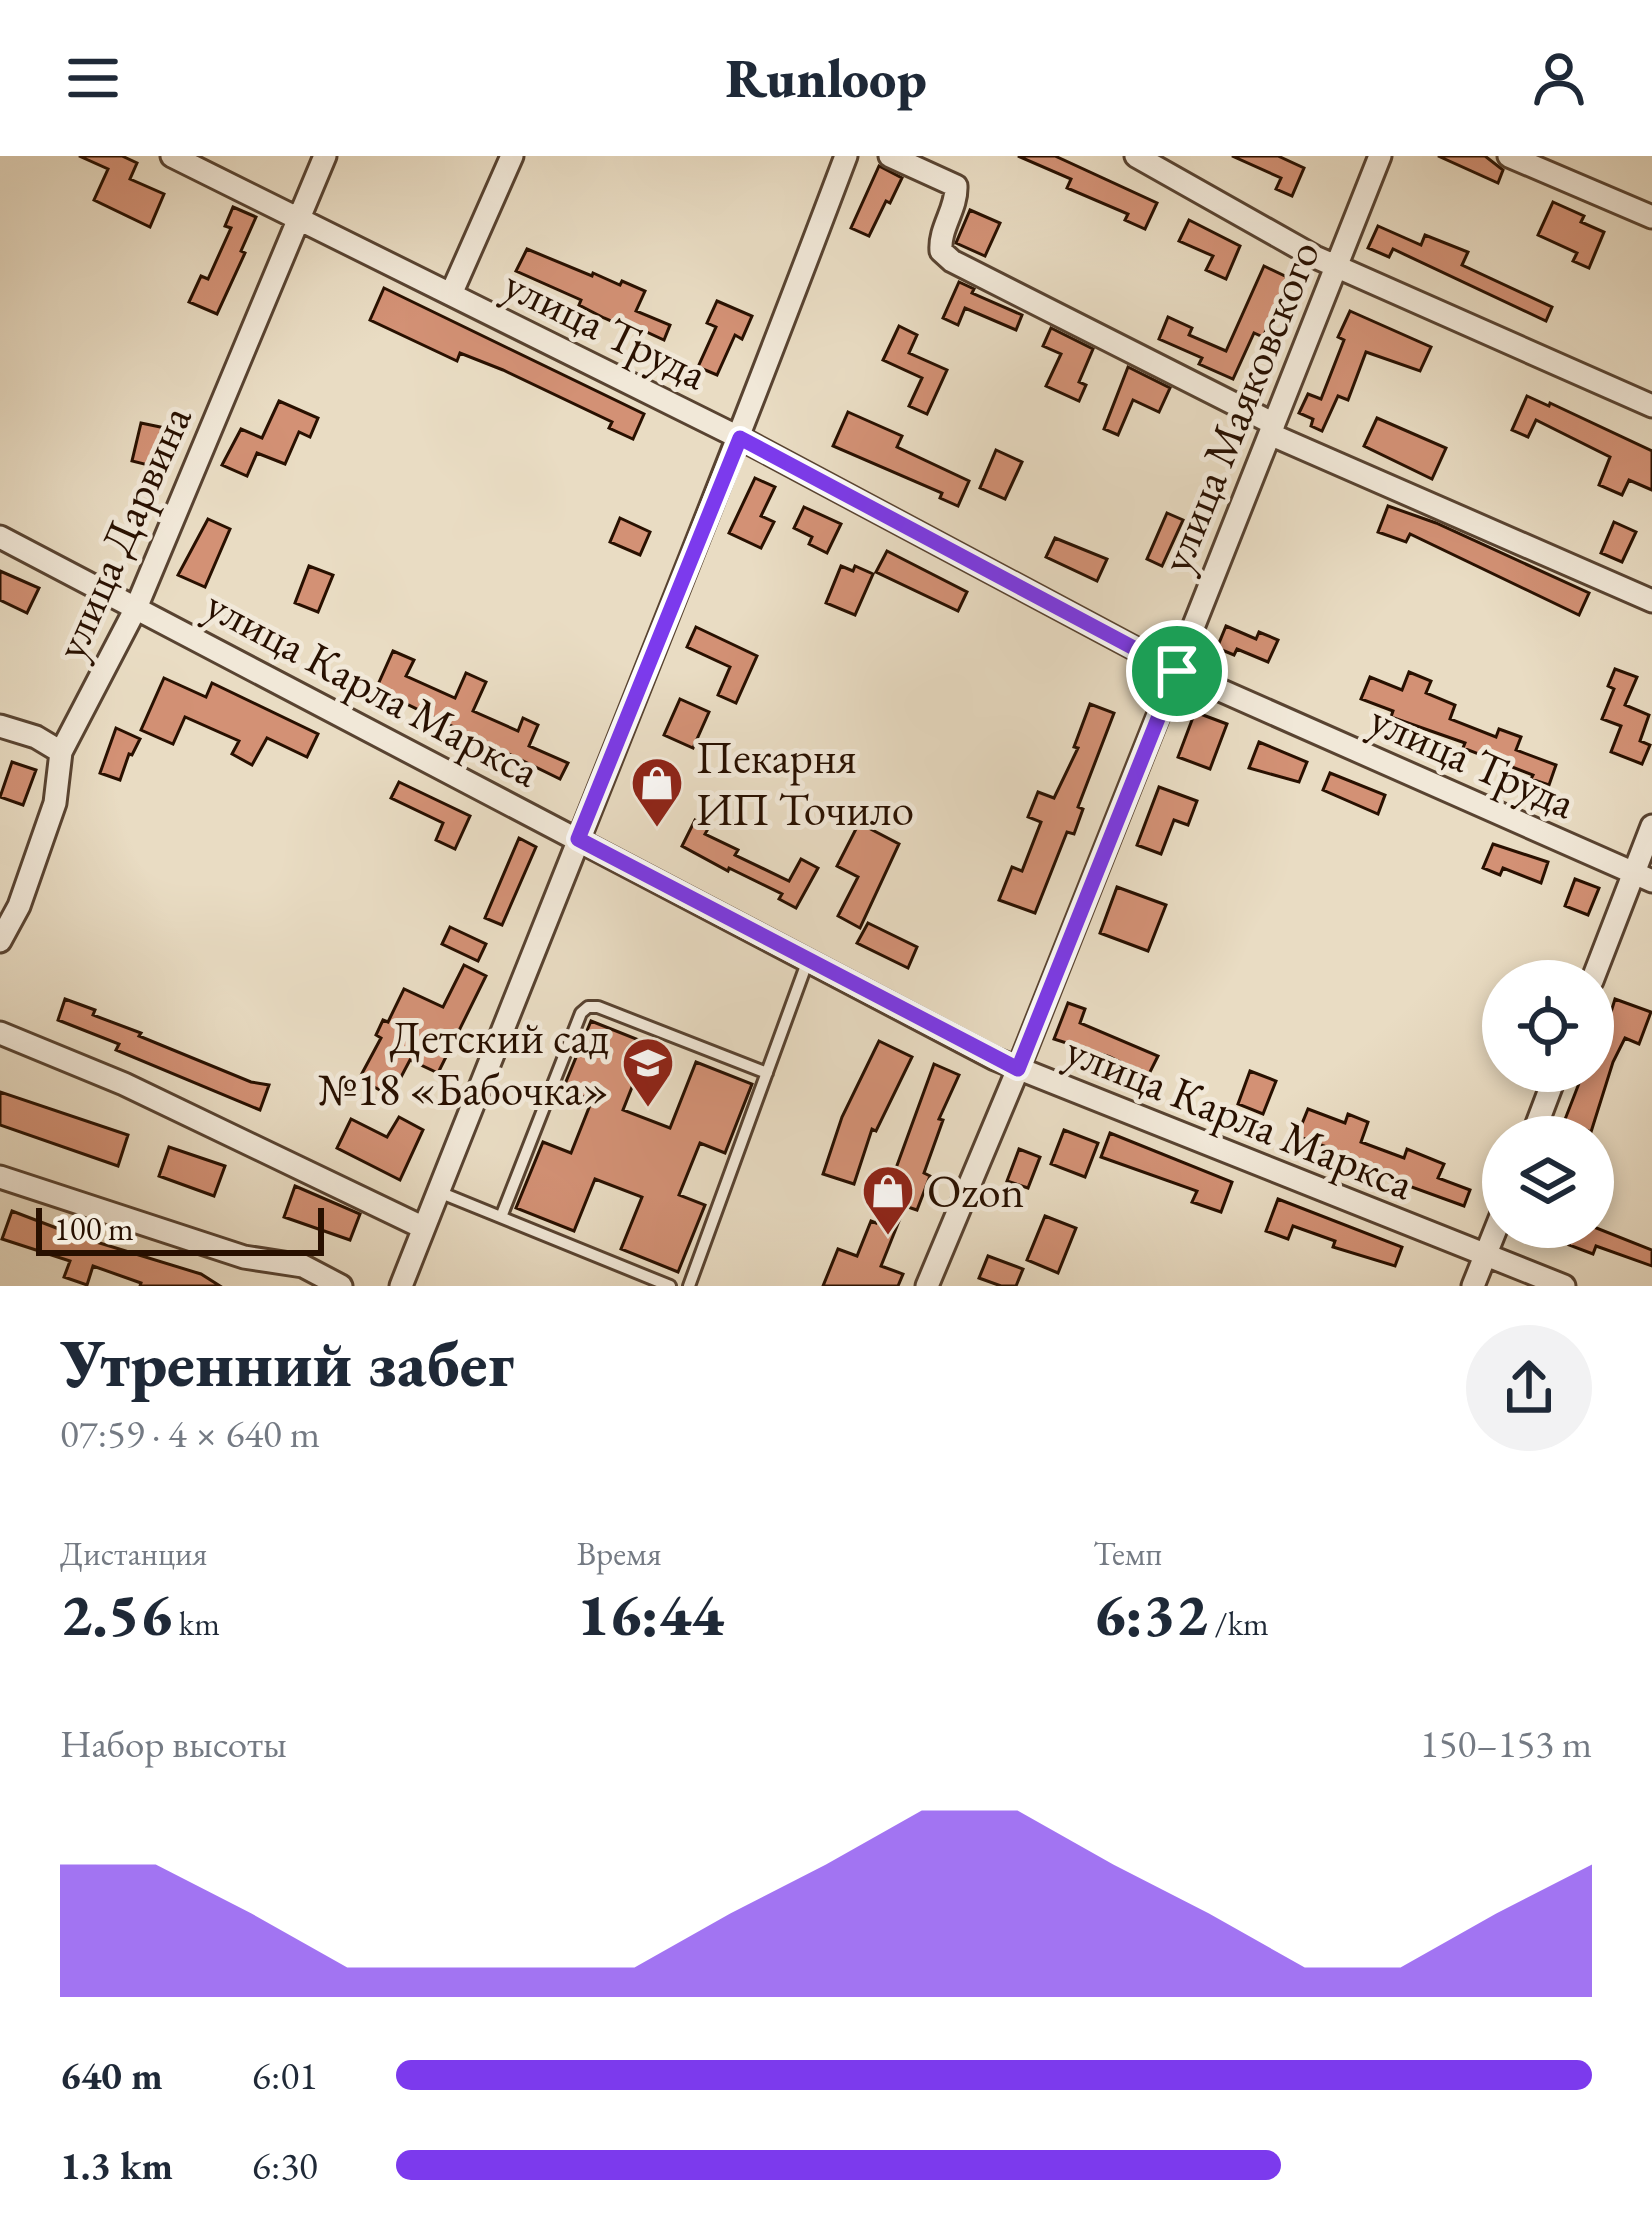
<!DOCTYPE html>
<html lang="ru">
<head>
<meta charset="utf-8">
<style>
	:root { --surface:#fff; --page:#f2f2f3; --text:#1f2937; --muted:#747a83; --accent:#7c3aed }
	body { margin:0; font-family:"EB Garamond",serif; background:var(--page); color:var(--text); height:100vh; display:flex; flex-direction:column; font-size:45px; white-space:nowrap }
	* { box-sizing:border-box; margin:0 }
	p { font-size:39px; color:var(--muted) }
	.icon { flex:none; width:66px; height:66px; fill:none; stroke:currentColor; stroke-width:2; stroke-linecap:round; stroke-linejoin:round }
	.map { position:relative; height:1130px; overflow:hidden }
	.panel { display:flex; flex-direction:column; background:var(--surface); flex:1 }
	.panel>* { flex:none }
	.tools { position:absolute; left:1482px; top:804px; display:grid; gap:24px }
	.tools a { display:grid; place-items:center; width:132px; height:132px; border-radius:50%; background:var(--surface); box-shadow:0 6px 18px #0003; font-size:60px }
	.scale { position:absolute; left:36px; bottom:30px; width:288px; box-sizing:border-box; padding-left:12px; border:6px solid #281000; border-top:0; font-size:33px; line-height:42px; white-space:nowrap; color:#281000; -webkit-text-stroke:9px #f1e8d8; paint-order:stroke }
	.pin { position:absolute; display:grid; place-items:center; width:102px; height:102px; color:#fff; margin:-51px; border:6px solid #fff; border-radius:50%; box-shadow:0 3px 12px #0007 }
	.round { display:grid; place-items:center; flex:none; width:126px; height:126px; border-radius:63px; background:var(--page) }
	.overview { display:flex; align-items:center; justify-content:space-between; height:204px; padding:0 60px }
	h1 { font-size:66px; font-weight:800; line-height:90px }
	.figures { display:grid; grid-template-columns:repeat(3,1fr); gap:18px; height:204px; padding:12px 60px }
	.figures div { display:grid; align-content:center }
	.figures b { font-size:60px; font-weight:800 }
	.figures small { font-size:33px; font-weight:400 }
	.figures p { font-size:33px }
	.chart { height:336px; padding:24px 60px }
	.chart p { display:flex; justify-content:space-between }
	.chart svg { width:100%; height:216px; margin-top:12px; fill:var(--accent); opacity:.7 }
	ul { padding:0 60px; list-style:none; font-size:39px }
	li { display:grid; grid-template-columns:192px 144px 1fr; align-items:center; height:90px }
	li i { height:30px; border-radius:15px; background:var(--accent) }
	header { display:flex; justify-content:space-between; align-items:center; height:156px; padding:0 60px; background:var(--surface); font-size:54px; font-weight:800 }
	.map>svg:first-child { display:block }
	.building { fill:#d39175; stroke:#281000; stroke-width:3 }
	.lines { fill:none; stroke-linecap:round; stroke-linejoin:round }
	.service-casing { stroke:#584331; stroke-width:16 }
	.minor-casing { stroke:#584331; stroke-width:27 }
	.service { stroke:#f1e8d8; stroke-width:10 }
	.minor { stroke:#f1e8d8; stroke-width:21 }
	.route-casing { stroke:#fff; stroke-width:24 }
	.route { stroke:#7c3aed; stroke-width:15 }
	.labels { text-anchor:middle; stroke-width:10; stroke-linejoin:round; paint-order:stroke }
	.street-label { font-size:45px; fill:#281000; stroke:#f1e8d8 }
	.poi-label { font-size:45px; fill:#281000; stroke:#f1e8d8; text-anchor:start }
</style>
</head>
<body>
<header><svg class="icon" aria-label="menu" viewBox="0 0 24 24"><path d="M4 6h16M4 12h16M4 18h16"/></svg>Runloop<svg class="icon" aria-label="person" viewBox="0 0 24 24"><circle cx="12" cy="8" r="4"/><path d="M4 21q1-7 8-7t8 7"/></svg></header>
<div class="map">
<svg width="1652" height="1130" viewBox="0 0 1652 1130">
	<rect width="100%" height="100%" fill="#e9dcc3"/>
	<filter id="stains"><feTurbulence type="fractalNoise" baseFrequency=".00167" numOctaves="4"/><feColorMatrix values="0 0 0 0 .2 0 0 0 0 .09 0 0 0 0 .02 0 0 0 .5 -.17"/></filter>
	<radialGradient id="worn" r=".72"><stop offset=".6" stop-color="#630" stop-opacity="0"/><stop offset="1" stop-color="#630" stop-opacity=".3"/></radialGradient>
	<!-- building -->
	<path class="building" d="M79,0h43l15,7 -7,16 34,15 -14,33 -56,-27 14,-31z
		M1018,0h37l102,47 -12,26 -20,-9 3,-6 -61,-26 4,-9z
		M1232,0h46l26,12 -12,28 -16,-7 5,-11z
		M1438,0h47l18,14 -5,13z
		M879,10l23,12 -12,25 -4,-2 -17,35 -18,-8z
		M1553,46l31,14 -3,6 23,10 -15,36 -16,-7 4,-8 -39,-18z
		M233,51l23,10 -15,34 4,2 -28,61 -28,-12 12,-26 7,3 23,-51 -6,-2z
		M970,54l30,13 -15,33 -29,-13z
		M1189,64l51,26 -14,33 -20,-9 7,-14 -34,-15z
		M1378,70l43,19 4,-10 43,17 -6,13 90,42 -6,14 -153,-72 -4,8 -21,-9z
		M527,93l65,27 1,-3 27,12 2,-4 23,10 -9,20 34,14 -6,15 -37,-17 -2,4 -21,-9 -25,-13 2,-5 -65,-29z
		M1264,110l25,12 -26,59 -9,-4 -21,46 -34,-15 3,-6 -43,-19 9,-22 24,11 -3,7 37,16z
		M959,126l15,7 -2,4 50,22 -6,15 -51,-22 -7,17 -15,-7z
		M384,132l260,126 -11,25 -24,-11 3,-6 -109,-52 -43,-17 -3,8 -87,-41z
		M717,145l35,15 -10,23 -7,-4 -18,40 -19,-8 18,-40 -9,-4z
		M1350,155l81,36 -11,24 -54,-19 -18,48 -10,-4 -16,35 -11,-5 2,-7 -14,-6 9,-19 13,5 23,-59 -6,-3z
		M899,170l18,9 -8,18 38,17 -20,44 -18,-8 13,-28 -39,-18z
		M1051,172l42,21 -14,33 7,3 -7,16 -33,-15 15,-32 -18,-8z
		M1128,211l42,21 -11,24 -26,-12 -15,35 -14,-6z
		M1527,240l22,10 1,-3 102,48v39l-23,-10 -7,15 -23,-10 11,-28 -74,-37 -8,17 -16,-7z
		M279,245l39,17 -8,19 -11,-5 -14,32 -28,-11 -10,23 -25,-11 19,-36 21,9z
		M848,256l54,24 -5,11 72,34 -11,25 -18,-8 2,-5 -109,-47z
		M1377,262l69,30 -14,31 -68,-33z
		M141,267l24,5 -9,39 -24,-6z
		M996,294l26,12 -17,37 -25,-11z
		M755,322l20,9 -14,29 13,6 -13,26 -32,-15z
		M1388,350l48,17 153,70 -10,22 -169,-81 -4,8 -28,-10z
		M804,351l37,17 -14,29 -18,-9 3,-7 -18,-9z
		M1167,357l16,7 -21,46 -15,-7z
		M620,362l30,14 -10,23 -30,-13z
		M208,363l22,10 -25,58 -27,-12z
		M1614,366l22,10 -14,30 -21,-9z
		M1055,382l52,21 -10,22 -51,-24z
		M887,395l80,41 -9,19 -82,-39z
		M309,410l24,9 -15,37 -23,-9z
		M841,410l12,5 2,-5 18,8 -18,41 -29,-12z
		M0,415l39,17 -12,25 -27,-13z
		M1226,470l30,13 3,-7 19,8 -10,22 -31,-13 -3,6 -17,-7z
		M696,471l61,29 -21,47 -18,-8 12,-28 -43,-20z
		M393,495l21,9 -8,16 49,22 11,-25 20,9 -13,29 45,20 5,-13 15,7 -9,21 39,17 -8,16 -184,-90z
		M1615,513l22,8 -12,28 24,10 -9,26 10,4 -8,19 -31,-12 10,-26 -19,-7 12,-30 -6,-3z
		M1409,516l22,9 -5,12 29,12 -5,14 46,18 3,-8 22,8 -5,13 40,15 -7,20 -18,-6 2,-4 -70,-27 2,-5 -74,-26 2,-6 -32,-12 9,-22 32,13z
		M164,522l42,19 6,-14 106,51 -11,23 -40,-19 -15,27 -20,-11 7,-13 -54,-24 -12,27 -32,-14z
		M680,543l29,13 -16,36 -29,-13z
		M1090,548l24,9 -36,94 5,2 -9,25 -7,-2 -32,81 -36,-13 13,-33 10,4 19,-49 -13,-5 10,-25 16,6 24,-50 -4,-1z
		M1195,556l32,12 -17,45 -32,-12z
		M116,572l24,11 -8,16 -3,-1 -9,26 -20,-7z
		M1259,586l48,20 -8,20 -50,-14z
		M12,606l24,8 -13,35 -23,-8z
		M1330,617l55,22 -7,19 -55,-24z
		M399,626l71,34 -15,33 -19,-9 7,-17 -52,-25z
		M1159,631l38,14 -9,24 -14,-5 -13,34 -24,-9z
		M695,664l14,7 -4,7 33,16 -3,5 54,26 12,-22 17,9 -22,40 -17,-9 3,-5 -53,-26 -1,3 -46,-25z
		M859,667l40,21 -39,84 -22,-12 20,-39 -21,-11z
		M519,682l17,9 -34,78 -17,-7z
		M1493,688l55,18 -7,21 -38,-15 -3,7 -17,-7z
		M1575,723l24,9 -11,27 -23,-9z
		M1117,731l49,18 -18,46 -48,-18z
		M868,767l49,24 -9,21 -51,-25z
		M450,771l36,17 -8,17 -36,-17z
		M464,809l22,11 -48,97 -28,-13 -19,36 -32,-17 22,-41 -5,-3 7,-15 5,2 16,-33 39,18z
		M65,843l30,11 -2,5 48,18 -2,3 112,46 18,3 -9,25 -144,-60 3,-6 -61,-24z
		M1615,843l36,13 -12,32 -14,-6 -12,24 -22,70 -27,-10 19,-49 10,-2z
		M1068,847l17,6 -5,14 78,33 -10,20 -38,-19 -56,-18z
		M591,865l58,23 -26,66 47,18 26,-66 56,22 -27,69 -25,-10 -21,52 26,10 -27,67 -57,-23 21,-52 -47,-18 -21,52 -58,-23 27,-66 28,11 21,-53 -29,-11z
		M879,885l33,16 -36,74 -4,-2 -18,55 -31,-10 19,-57z
		M934,908l25,11 -20,44 4,1 -19,53 6,3 -13,34 -12,-4 -24,60 22,8 -5,12h-75l15,-37 19,7 14,-35 5,2z
		M1250,915l26,10 -13,33 -25,-10z
		M0,936l128,43 -10,31 -118,-41z
		M1308,953l37,14 3,-9 20,8 -7,20 43,16 3,-9 37,15 -6,14 32,12 -6,16 -69,-25 -18,-11 -44,-16 2,-4 -38,-14z
		M399,961l24,13 -23,50 -63,-32 14,-29 36,18z
		M1064,974l34,13 -13,34 -34,-13z
		M1110,977l122,49 -11,30 -29,-10 5,-11 -96,-34z
		M169,991l56,19 -11,30 -55,-20z
		M1019,993l21,8 -12,31 -21,-7z
		M295,1030l65,28 -10,26 -66,-23z
		M1278,1043l124,48 -7,19 -62,-19 2,-6 -42,-15 -5,13 -22,-8z
		M12,1055l68,26 121,37 19,12h-80l1,-3 -48,-17 -6,19 -23,-8 6,-16 -68,-22z
		M1045,1060l31,12 -18,45 -31,-13z
		M1576,1071h18l58,23v16l-56,-20 -3,8 -24,-9z
		M988,1100l35,13 -7,17h-15l-22,-8z"/>
	<g class="lines">
		<!-- service casing -->
		<g class="service-casing">
			<path id="service" d="M439,1036l231,94
				M501,1061l80,-204 7,-6h10l169,66
				M689,1130l119,-326"/>
		</g>
		<!-- minor casing -->
		<g class="minor-casing">
			<path id="minor" d="M172,0l568,282 437,233 475,210
				M890,0l66,30c1,23 -17,42 -15,65l11,10 322,163
				M1136,0l179,101 337,149
				M1509,0l143,61
				M451,138l61,-138
				M1270,278l382,167
				M0,381l995,522 569,227
				M0,570l36,11 25,15
				M0,785l19,-35 36,-103 6,-51 75,-144 189,-452
				M1592,825l60,-155
				M0,877l124,51 300,144
				M1532,981l25,-66
				M0,1021l244,80 59,9 38,20
				M401,1130c149,-377 302,-751 445,-1130
				M927,1130l91,-217 362,-913
				M1473,1130l30,-75"/>
		</g>
		<!-- service -->
		<use href="#service" class="service"/>
		<!-- minor -->
		<use href="#minor" class="minor"/>
	</g>
	<g class="lines">
		<!-- route casing -->
		<g class="route-casing">
			<path id="route" d="M740,282l437,233 -159,398 -440,-230z"/>
		</g>
		<!-- route -->
		<use href="#route" class="route"/>
	</g>
	<!-- icons -->
	<defs>
		<g id="shop-pin" transform="scale(2.7)"><path d="M0 17L-7.5 6A9.5 9.5 0 1 1 7.5 6Z" fill="#8f2418" stroke="#f1e8d8"/><path d="M-5-2.5h2.3a2.7 3.5 0 0 1 5.4 0H5L5.5 6h-11ZM-1.5-2.5h3a1.5 2.3 0 0 0-3 0Z" fill="#fff"/></g>
		<g id="school-pin" transform="scale(2.7)"><path d="M0 17L-7.5 6A9.5 9.5 0 1 1 7.5 6Z" fill="#8f2418" stroke="#f1e8d8"/><path d="M0-5L7-2L0 1L-7-2ZM-4 1L0 2.5L4 1V4Q0 6-4 4Z" fill="#fff"/></g>
	</defs>
	<g fill-rule="evenodd">
		<use href="#shop-pin" x="657" y="627"/>
		<use href="#school-pin" x="648" y="907"/>
		<use href="#shop-pin" x="888" y="1035"/>
	</g>
	<g class="labels">
		<!-- street labels -->
		<g class="street-label">
			<text transform="translate(606 172) rotate(26)" y="16">улица Труда</text>
			<text transform="translate(1239 250) rotate(-68)" y="16">улица Маяковского</text>
			<text transform="translate(122 376) rotate(-66)" y="16">улица Дарвина</text>
			<text transform="translate(373 531) rotate(28)" y="16">улица Карла Маркса</text>
			<text transform="translate(1473 604) rotate(24)" y="16">улица Труда</text>
			<text transform="translate(1240 960) rotate(22)" y="16">улица Карла Маркса</text>
		</g>
		<!-- poi labels -->
		<g class="poi-label">
			<text x="696" y="617">Пекарня<tspan x="696" dy="52">ИП Точило</tspan></text>
			<text x="609" y="897" text-anchor="end">Детский сад<tspan x="609" dy="52">№18 «Бабочка»</tspan></text>
			<text x="927" y="1051">Ozon</text>
		</g>
	</g>
	<rect width="100%" height="100%" filter="url(#stains)"/>
	<rect width="100%" height="100%" fill="url(#worn)"/>
</svg>
<div class="tools">
<a><svg class="icon" aria-label="locate" viewBox="0 0 24 24"><circle cx="12" cy="12" r="6"/><path d="M12 2v4M12 18v4M2 12h4M18 12h4"/></svg></a>
<a><svg class="icon" aria-label="layers" viewBox="0 0 24 24"><path d="M12 4l9 5-9 5-9-5zM3 14l9 5 9-5"/></svg></a>
</div>
<div class="scale">100 m</div>
<div class="pin" style="left:1177px;top:515px;background:#1e9e55"><svg class="icon" aria-label="arrive" viewBox="0 0 24 24"><path d="M6 21V4h12l-3 4 3 4H6"/></svg></div>
</div>
<section class="panel">
<div class="overview"><div><h1>Утренний забег</h1><p>07:59 · 4 × 640 m</p></div><a class="round"><svg class="icon" aria-label="share" viewBox="0 0 24 24"><path d="M12 15V3M7 8l5-5 5 5M5 13v7h14v-7"/></svg></a></div>
<div class="figures">
<div><p>Дистанция</p><b>2.56<small> km</small></b></div>
<div><p>Время</p><b>16:44</b></div>
<div><p>Темп</p><b>6:32<small> /km</small></b></div>
</div>
<div class="chart"><p><span>Набор высоты</span>150–153 m</p>
<svg viewBox="0 0 160 44" preserveAspectRatio="none"><path d="M0 44V17L10 17L20 27L30 38L40 38L50 38L60 38L70 27L80 17L90 6L100 6L110 17L120 27L130 38L140 38L150 27L160 17V44z"/></svg>
</div>
<ul>
<li><b>640 m</b>6:01<i style="width:100%"></i></li>
<li><b>1.3 km</b>6:30<i style="width:74%"></i></li>
</ul>
</section>
</body>
</html>
